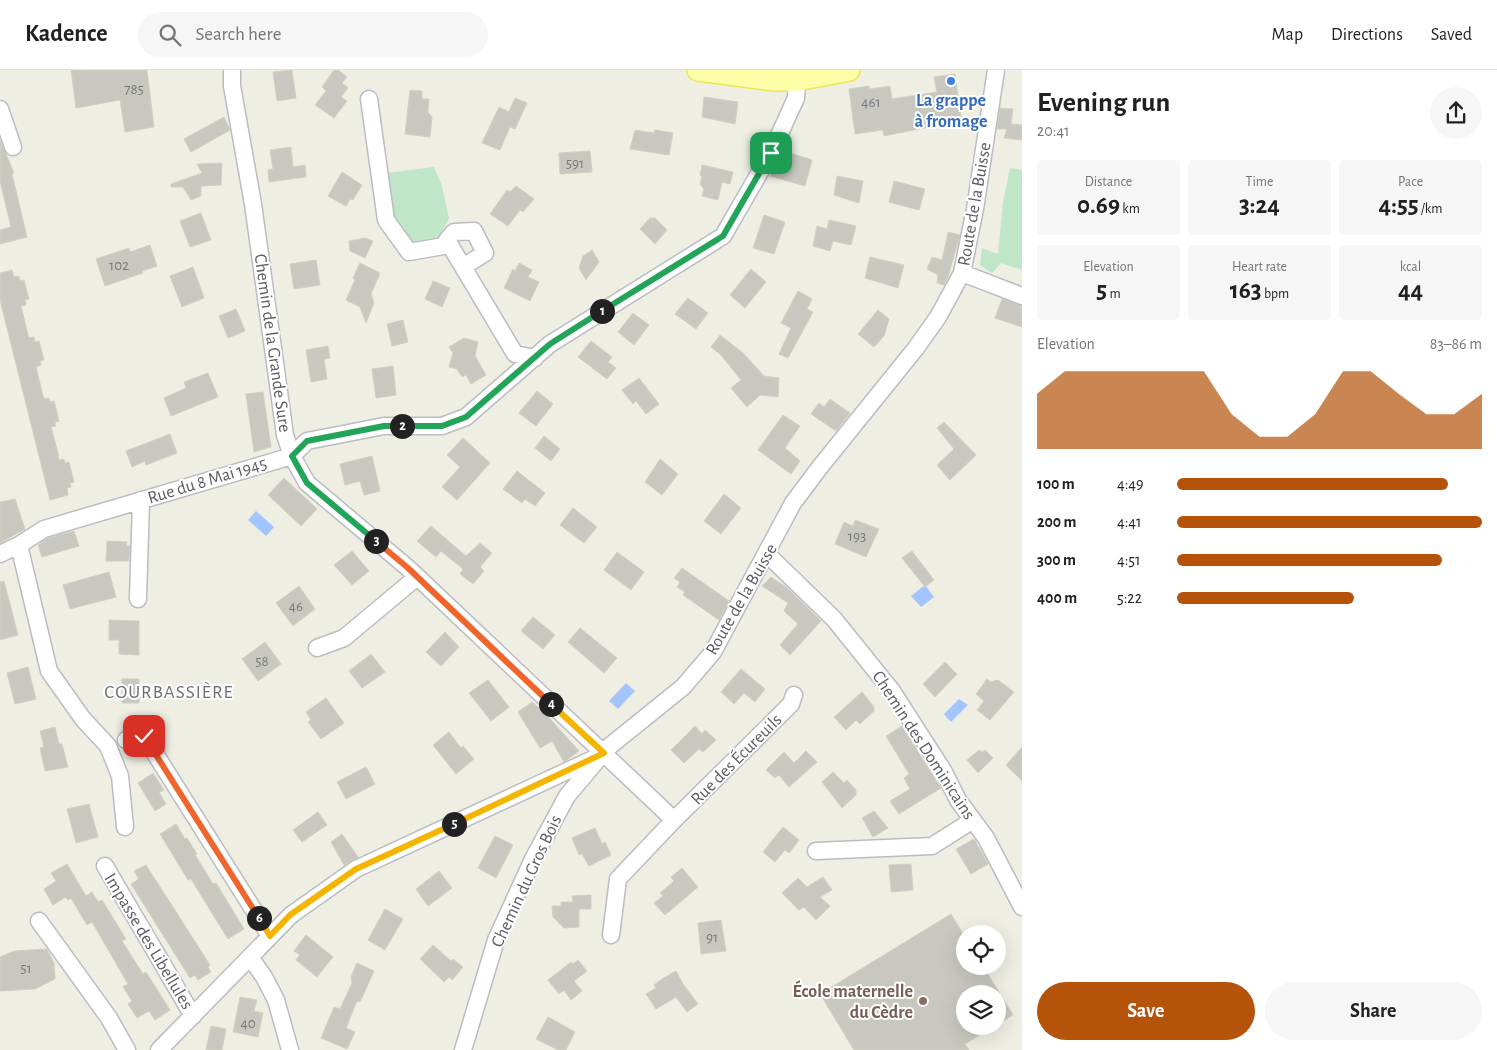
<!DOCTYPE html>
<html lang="en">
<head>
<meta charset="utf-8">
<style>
	:root { --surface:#fff; --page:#f6f6f6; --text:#202124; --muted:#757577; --line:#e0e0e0; --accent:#b45309 }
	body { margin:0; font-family:"Alegreya Sans",sans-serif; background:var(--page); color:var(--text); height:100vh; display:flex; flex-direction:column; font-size:19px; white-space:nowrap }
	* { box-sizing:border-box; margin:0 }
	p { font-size:16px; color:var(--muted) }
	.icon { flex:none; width:28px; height:28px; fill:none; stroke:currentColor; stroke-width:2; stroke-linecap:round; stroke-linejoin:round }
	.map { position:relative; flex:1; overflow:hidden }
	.drawer { display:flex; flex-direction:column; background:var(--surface); width:475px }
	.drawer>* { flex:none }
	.controls { position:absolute; left:956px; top:855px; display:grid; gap:10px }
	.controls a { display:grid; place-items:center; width:50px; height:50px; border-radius:50%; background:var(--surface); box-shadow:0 5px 20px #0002; font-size:25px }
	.pin { position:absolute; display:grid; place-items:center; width:42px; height:42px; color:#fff; margin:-21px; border-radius:10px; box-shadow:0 2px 8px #0006 }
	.km { position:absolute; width:25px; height:25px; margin:-12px; border-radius:50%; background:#222; color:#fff; font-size:14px; line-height:25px; text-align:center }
	.round { display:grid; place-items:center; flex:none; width:52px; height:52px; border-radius:26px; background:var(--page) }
	.head { display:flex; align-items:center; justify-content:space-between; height:85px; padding:0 15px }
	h1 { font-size:28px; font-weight:600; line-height:38px }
	.metrics { display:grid; grid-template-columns:repeat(3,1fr); gap:8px; height:85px; padding:5px 15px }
	.metrics div { display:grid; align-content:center; border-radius:5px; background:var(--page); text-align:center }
	.metrics b { font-size:25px; font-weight:600 }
	.metrics small { font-size:14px; font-weight:400 }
	.metrics p { font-size:14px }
	.chart { height:140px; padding:10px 15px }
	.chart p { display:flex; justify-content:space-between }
	.chart svg { width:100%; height:90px; margin-top:5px; fill:var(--accent); opacity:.7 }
	.action { display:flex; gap:10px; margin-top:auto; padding:10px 15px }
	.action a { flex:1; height:58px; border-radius:30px; background:var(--accent); color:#fff; font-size:20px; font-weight:600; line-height:58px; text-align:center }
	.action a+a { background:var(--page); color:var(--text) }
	ul { padding:0 15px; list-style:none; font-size:16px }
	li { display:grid; grid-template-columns:80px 60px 1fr; align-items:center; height:38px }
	li i { height:12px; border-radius:6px; background:var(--accent) }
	header { display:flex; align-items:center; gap:30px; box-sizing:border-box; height:70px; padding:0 25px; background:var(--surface); border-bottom:1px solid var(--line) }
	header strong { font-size:24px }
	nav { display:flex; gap:28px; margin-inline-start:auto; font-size:18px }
	.search { width:350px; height:45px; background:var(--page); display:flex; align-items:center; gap:12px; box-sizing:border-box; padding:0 18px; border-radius:28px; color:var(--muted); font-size:19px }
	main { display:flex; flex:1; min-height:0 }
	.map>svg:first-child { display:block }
	.green { fill:#bfe6c7 }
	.water { fill:#a2c5ff }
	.building { fill:#c9c8c0; stroke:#d3d0c1 }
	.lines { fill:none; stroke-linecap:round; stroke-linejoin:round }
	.minor-casing { stroke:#bbbcc2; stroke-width:19 }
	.major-casing { stroke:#f1e359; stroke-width:24 }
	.minor { stroke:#fff; stroke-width:16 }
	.major { stroke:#fcffa7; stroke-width:21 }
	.split-1-casing { stroke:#fff; stroke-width:10 }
	.split-2-casing { stroke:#fff; stroke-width:10 }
	.split-3-casing { stroke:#fff; stroke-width:10 }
	.split-4-casing { stroke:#fff; stroke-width:10 }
	.split-5-casing { stroke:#fff; stroke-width:10 }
	.split-6-casing { stroke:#fff; stroke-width:10 }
	.split-7-casing { stroke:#fff; stroke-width:10 }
	.split-1 { stroke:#22a559; stroke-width:6 }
	.split-2 { stroke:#22a559; stroke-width:6 }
	.split-3 { stroke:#22a559; stroke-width:6 }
	.split-4 { stroke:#f0652b; stroke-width:6 }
	.split-5 { stroke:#f5b400; stroke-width:6 }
	.split-6 { stroke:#f5b400; stroke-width:6 }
	.split-7 { stroke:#f0652b; stroke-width:6 }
	.shop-dot { fill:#3f7fe0; stroke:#fff; stroke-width:2 }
	.education-dot { fill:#8d6e63; stroke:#fff; stroke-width:2 }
	.labels { text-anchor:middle; stroke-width:4; stroke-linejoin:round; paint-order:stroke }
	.number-label { font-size:15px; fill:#76787b }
	.shop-label { font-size:18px; font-weight:bold; fill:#366cbe; stroke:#fff }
	.street-label { font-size:18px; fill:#5b5d64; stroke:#fff }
	.education-label { font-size:18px; font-weight:bold; fill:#785e54; stroke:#fff; text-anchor:end }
	.neighbourhood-label { font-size:19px; letter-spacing:1px; fill:#6c6f76; stroke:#fff }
</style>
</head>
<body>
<header>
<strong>Kadence</strong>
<div class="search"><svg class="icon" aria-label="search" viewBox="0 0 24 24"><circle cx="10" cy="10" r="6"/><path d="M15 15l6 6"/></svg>Search here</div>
<nav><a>Map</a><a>Directions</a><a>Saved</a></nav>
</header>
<main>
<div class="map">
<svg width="1022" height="980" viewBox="0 0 1022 980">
	<rect width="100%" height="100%" fill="#eeeee3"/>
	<!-- green -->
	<path class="green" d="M434,97l8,19 7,33 -13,23 -23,2 -21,-30 -5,-41z
		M1010,98l12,2v100l-21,-7 -9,10 -12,-8 2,-17 16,6 5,-52z"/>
	<!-- water -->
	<path class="water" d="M256,441l18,16 -8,9 -18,-16z
		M925,515l9,12 -13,10 -10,-11z
		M626,613l9,8 -17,18 -9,-8z
		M959,629l9,6 -17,17 -7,-8z"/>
	<!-- building -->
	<path class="building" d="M71,0h76l7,57 -29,5 -5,-32 -44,8z
		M292,0l4,28 -19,3 -4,-29z
		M334,0h4l9,7 -5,6 6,5 -7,9 6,4 -13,17 -19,-13 11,-14 -4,-4z
		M955,4l6,43 -33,7 1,3 -45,9 -1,-6 -28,4 -6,-45 20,-3v3l21,-3 2,13 45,-7 -3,-15z
		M410,20l12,1v8h7l-1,13 4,5 -2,20 -25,-3z
		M704,27l34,5 -3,22 -33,-7z
		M515,28l12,5 -12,26 -5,-2 -10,23 -18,-7 17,-36 10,5z
		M1000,38l13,1 -2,15 11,1v15l-18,-2 3,-9h-10z
		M224,47l6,13 -39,22 -7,-13z
		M635,60l19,3 1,-3 18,3 -4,22 -39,-6z
		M0,70l14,33 -2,1 15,63 -27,7v-14l11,-3 -11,-46z
		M291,77l2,20 12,-2 1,12 -37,5 -1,-12 5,-1 -3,-19z
		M590,81l2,21 -32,2 -1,-21z
		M784,81l28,9 -7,26 -35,-10z
		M222,93l-1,22 -20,1v10l-10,4 -8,-13h-12v-3l31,-11 -5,-9z
		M702,95l31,7 -3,12 -8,-2 -4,18 -16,-4 2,-7 -4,-5 2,-7 -2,-2z
		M342,102l20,13 -9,15 -3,-1 -4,7 -18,-10z
		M837,106l26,5 -4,22 -25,-8z
		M894,111l31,8 -6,21 -30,-8z
		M516,116l18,13 -11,13 -3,-2 -12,16 -18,-12 17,-24 3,2z
		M201,143l10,27 -21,7 -10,-26z
		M764,145l21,7 -11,32 -21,-6z
		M650,148h5l12,12 -12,14 -15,-15z
		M829,150l27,6 -5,19 -18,-4 -3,10 -17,-5 4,-20 10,3z
		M948,162l12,3 -12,42 -4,8 -7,-2 1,-8 -11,-6 5,-12 10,3z
		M365,168l8,3 -8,17 -15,-7 -1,-10z
		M150,175l7,21 -15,5 1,2 -38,13 -9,-27 33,-11 1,4z
		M592,180l7,12 -13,18 -7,-12 4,-12z
		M870,187l34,8 -6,23 -33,-10z
		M316,190l4,25 -26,4 -4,-25z
		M360,193l20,10 -9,21 3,9 -8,20 -6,-16 -14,-7 9,-20 -2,-2z
		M519,193l13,7 -4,7 11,5 -9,19 -26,-13 9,-19 2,2z
		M193,197l11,31 -22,9 -12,-31z
		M751,199l15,13 -21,26 -15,-13z
		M12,200l2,7 5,-1 1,5 4,-1 5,19 -4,1 1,5 -5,1 6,25 2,7 5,-1 1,5 4,-1 5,19 -4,1 1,4 -5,2 6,25 2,7 5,-1 1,4 4,-1 5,20 -4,1 1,4 -5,1 7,26 1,7 5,-1 1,4 4,-1 5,20 -4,1 1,4 -4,1 1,7 -18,5 -50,-200v-27z
		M433,211l17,7 -8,19 -17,-8z
		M798,221l14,8 -5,10 6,3 -25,46 -9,-4 12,-26 -10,-5z
		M688,228l20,15 -12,16 -21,-15z
		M1002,229l20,7v21l-27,-9z
		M236,239l9,22 -17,7 -9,-22z
		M878,240l11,9 -5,17 -10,11 -16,-13z
		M633,243l16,12 -15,20 -16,-13z
		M403,250l5,22 -16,4 -5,-22z
		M720,265l23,18 21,23 15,2 -1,19 -18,-2 -13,12 -16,-19 10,-8 -20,-25 -10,-8z
		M464,268l14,4 -3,14 11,19 -15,9 -5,-9 -4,2 -5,-8 -8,-2 4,-14 -4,-6z
		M591,271l21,16 -4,5 8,6 -9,11 -29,-22z
		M328,276l2,12 -6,1 3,20 -16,3 -5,-32z
		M393,296l3,29 -20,3 -4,-29z
		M208,303l10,24 -47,19 -7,-18 22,-10 -2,-6z
		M639,308l20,26 -13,10 -10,-13 -3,3 -11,-14z
		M537,321l16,13 -17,22 -17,-13z
		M263,322l8,55 -17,5 -8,-58z
		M830,329l20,14 -14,18 -25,-17 8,-11 5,4z
		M783,345l17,11 -15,22 15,13 -9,13 -33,-24z
		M944,352l32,33 -26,25 -13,-15 17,-16 -17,-21z
		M170,364l7,19 -31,12 -1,-4 -13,6 -6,-16z
		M544,366l16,13 -9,12 -16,-13z
		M463,368l27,25 -33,37 -15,-13 18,-20 -13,-12z
		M372,386l8,35 -16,4 -4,-14 -15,4 -5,-21z
		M660,389l18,15 -16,21 -17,-13z
		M517,401l28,22 -10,13 -10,-7 -3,4 -19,-14z
		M284,408l33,31 -16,17 -33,-31z
		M724,424l17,14 -20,26 -17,-13z
		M15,429l10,30 -25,14v-41z
		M573,438l24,19 -13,16 -24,-18z
		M855,450l24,9 -13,28 -31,-13 9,-22 9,4z
		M431,456l35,30 14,-13 12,10 -12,14 4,4 -11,13 -13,-10 3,-5 -22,-18 -5,6 -19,-16z
		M74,461l5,15 -37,11 -4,-12 10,-7z
		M107,471l20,1 -1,4h4l-1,15h-23z
		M352,481l17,20 -17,14 -18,-20z
		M912,481l22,29 -9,7 -23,-29z
		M617,482l27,20 -13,18 -27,-20z
		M682,498l47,33 -10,19 -36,-25 2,-3 -8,-5 3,-5 -6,-4z
		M109,502l7,25 -46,12 -7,-24z
		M771,507l15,10 35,34 -31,34 -10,-10 18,-21 -14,-13 4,-8 -26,-17z
		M4,511l14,54 -18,5v-58z
		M299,516l16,23 -22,17 -17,-23z
		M533,547l22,18 -12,14 -22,-18z
		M109,550l30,1v34l-20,-1v-14h-10z
		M580,558l37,30 -13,15 -36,-31z
		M445,562l14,15 -18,19 -15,-14z
		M265,572l16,22 -23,17 -16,-22z
		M371,584l14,18 -23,16 -13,-17z
		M945,592l12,12 -22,23 -12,-13z
		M28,597l8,32 -21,5 -8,-31z
		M741,599l24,20 -10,13 -11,-9 -10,11 -13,-12z
		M122,609h17v24h-17z
		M987,609l4,3 7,-2 16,12 -24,28 -13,-10 7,-9 -8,-7z
		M488,610l21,27 -18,14 -22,-28z
		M862,622l12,15v4l-14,13 -4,-4 -10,10 -12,-13z
		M326,628l18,25 -23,16 -13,-17 3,-2 -5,-8z
		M532,632l12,10 35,39 -15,11 -12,-21 -12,7 -22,-36z
		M695,656l7,8 3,-4 11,10 -13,12 -4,-3 -15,14 -13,-13z
		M902,656l39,62 -42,26 -9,-13 20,-12 -6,-11 5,-4 -23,-38z
		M55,657l4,17h3l6,23 -23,4 -5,-23 4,-1 -4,-16z
		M449,662l12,16 2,-2 11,13 -18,15 -23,-29z
		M1022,677v34l-16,-16z
		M979,680l3,2 3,-2 8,8 -15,15 -11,-13z
		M806,681l11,11 -28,25 -10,-12 -4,3 -9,-8 18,-18 10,11z
		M366,697l9,17 -29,15 -9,-17z
		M833,702l11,11 3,-3 9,10v5l-14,13 -20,-26z
		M153,703l11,17 -5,2 7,12 -11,7 -17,-28z
		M89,734l9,33 -22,6 -9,-34z
		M874,741l14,17 -15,9 -11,-19z
		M318,742l9,13 -25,17 -9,-12z
		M176,754l9,15 2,-1 10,16 -2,1 18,29 3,-1 28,46 -16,10 -37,-60 -3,1 -28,-46z
		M783,757l16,13 -10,13 -4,-3 -10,12 -12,-10z
		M595,758l7,16 3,-2 6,13 -22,11 -7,-12 -3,1 -7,-17z
		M342,764l16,23 -14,8 -13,-23z
		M495,766l18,9 -17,33 -18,-10z
		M974,769l14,25 -17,10 -15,-25z
		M67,794l19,32 6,-4 6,10 4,-2 24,39 -4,2 21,33 3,-2 24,38 -15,10 -6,-9 -12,7 -9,-14 4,-3 -9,-14 5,-3 -36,-62 -5,3 -16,-27 -3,2 -2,-3 -13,8 -9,-16 12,-8 -5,-8z
		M911,794l2,26 -22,2 -2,-27z
		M146,795l64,100 -2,2 3,5 -13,8 -3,-5 -5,3 -59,-94 8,-5 -5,-8z
		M682,798l16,19 -33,28 -11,-12 9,-7 -3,-3 14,-12 -3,-4z
		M439,801l13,17 -24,18 -12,-17z
		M823,807l9,13 -12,7 10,9 -14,14 -12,-13 -5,3 -17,-17 16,-15 9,9z
		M591,825v14h-12v18l-15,1 -11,-11 -1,-11h9v-4h12l-1,-6z
		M385,839l18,10 -18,31 -17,-10z
		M951,844l14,23v29h18l30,49 -15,9v-30h-33v32h29l-29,18 4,6h-115l-34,-56z
		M721,850l5,31 -25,3 -3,-31z
		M306,865l27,22 -16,20 -21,-17 4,-5 -6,-4z
		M433,875l18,16 2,-2 10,8 -11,13 -3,-3 -5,5 -24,-23z
		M47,879l7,14 1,16 -20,10 -35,2v-34l14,-6z
		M578,890l9,11 -13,10 8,10 -11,9 -7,-10 -5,4 -11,-14 23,-18 2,2z
		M357,893l17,8 -14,31 -3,-1 -11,27 9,4 -8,17 -26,-11 13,-31 6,2 12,-26 -1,-6z
		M676,901l7,13 15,20 -11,8 -11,-15 -20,12 -10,-15 10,-6 -2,-3 8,-6z
		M240,927l17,3 -3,11 9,2 -5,24 -25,-5z
		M548,947l27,15 -9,18h-8l-22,-11z
		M211,956l15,3 -4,21h-16z"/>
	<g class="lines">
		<!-- minor casing -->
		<g class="minor-casing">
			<path id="minor" d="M232,0v16l21,118 32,231 7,21 15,27 101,85 266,252 -56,59 -7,56
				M369,29l17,121 23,32 41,-7
				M0,39l13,38
				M463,197l-16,-27 7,-8 20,-1 11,22 -22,14 52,87 20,4
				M962,203l60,23
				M19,475l30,126 34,48 25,27 12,30 5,51
				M0,484l19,-9 25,-16 248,-73 15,-15 77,-15h58l24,-9 84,-73 173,-108 48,-83 25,-55 1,-18
				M767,484l67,65 58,72 52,81 14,28 28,38 36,69
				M138,529l3,-99
				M317,578l27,-10 73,-61
				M126,670l18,-4 126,200
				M674,750l117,-116 3,-9
				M816,781l116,-5 41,-26
				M105,796l88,150
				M39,851l70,97 18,32
				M250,887l14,20 12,23 14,50
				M159,980l132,-135 65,-46 239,-111 88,-71 30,-35 80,-149 27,-36 96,-119 22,-31 24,-44 13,-64 21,-139
				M463,980l33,-110 37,-81 34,-63 32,-38"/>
		</g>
		<!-- major casing -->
		<g class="major-casing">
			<path id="major" d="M698,0l77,10h22l52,-10"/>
		</g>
		<!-- minor -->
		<use href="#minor" class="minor"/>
		<!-- major -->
		<use href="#major" class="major"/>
	</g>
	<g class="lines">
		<!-- split-1 casing -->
		<g class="split-1-casing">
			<path id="split-1" d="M602,241l121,-75 48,-83"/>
		</g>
		<!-- split-2 casing -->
		<g class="split-2-casing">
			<path id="split-2" d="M402,356h40l24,-9 84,-73 52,-33"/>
		</g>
		<!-- split-3 casing -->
		<g class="split-3-casing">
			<path id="split-3" d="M376,471l-69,-58 -15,-27 15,-15 77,-15h18"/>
		</g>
		<!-- split-4 casing -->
		<g class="split-4-casing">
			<path id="split-4" d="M376,471l32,27 143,136"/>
		</g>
		<!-- split-5 casing -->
		<g class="split-5-casing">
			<path id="split-5" d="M454,754l150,-71 -53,-49"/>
		</g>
		<!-- split-6 casing -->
		<g class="split-6-casing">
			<path id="split-6" d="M259,848l11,18 20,-21 66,-46 98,-45"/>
		</g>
		<!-- split-7 casing -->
		<g class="split-7-casing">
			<path id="split-7" d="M144,666l115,182"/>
		</g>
		<!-- split-1 -->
		<use href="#split-1" class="split-1"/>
		<!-- split-2 -->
		<use href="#split-2" class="split-2"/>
		<!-- split-3 -->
		<use href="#split-3" class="split-3"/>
		<!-- split-4 -->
		<use href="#split-4" class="split-4"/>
		<!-- split-5 -->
		<use href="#split-5" class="split-5"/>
		<!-- split-6 -->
		<use href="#split-6" class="split-6"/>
		<!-- split-7 -->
		<use href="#split-7" class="split-7"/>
	</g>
	<!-- markers -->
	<circle class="shop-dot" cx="951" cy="11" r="5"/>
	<circle class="education-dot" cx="923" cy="931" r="5"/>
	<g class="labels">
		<!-- number labels -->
		<g class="number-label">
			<text x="134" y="24">785</text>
			<text x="871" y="37">461</text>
			<text x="575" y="98">591</text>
			<text x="119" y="200">102</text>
			<text x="857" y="471">193</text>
			<text x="296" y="541">46</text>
			<text x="262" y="596">58</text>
			<text x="712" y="872">91</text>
			<text x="26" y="903">51</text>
			<text x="248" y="958">40</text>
		</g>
		<!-- shop labels -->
		<g class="shop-label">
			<text x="951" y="36">La grappe<tspan x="951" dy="21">à fromage</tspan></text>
		</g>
		<!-- street labels -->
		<g class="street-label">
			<text transform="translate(974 134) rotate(-80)" y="6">Route de la Buisse</text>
			<text transform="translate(273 273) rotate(82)" y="6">Chemin de la Grande Sure</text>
			<text transform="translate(207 410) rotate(-17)" y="6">Rue du 8 Mai 1945</text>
			<text transform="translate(741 529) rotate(-60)" y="6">Route de la Buisse</text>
			<text transform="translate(924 675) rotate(57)" y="6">Chemin des Dominicains</text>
			<text transform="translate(736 689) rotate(-45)" y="6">Rue des Écureuils</text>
			<text transform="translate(526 811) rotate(-65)" y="6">Chemin du Gros Bois</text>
			<text transform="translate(149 871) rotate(59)" y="6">Impasse des Libellules</text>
		</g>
		<!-- education labels -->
		<g class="education-label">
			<text x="913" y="927">École maternelle<tspan x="913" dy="21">du Cèdre</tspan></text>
		</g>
		<!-- neighbourhood labels -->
		<g class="neighbourhood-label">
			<text x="169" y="628">COURBASSIÈRE</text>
		</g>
	</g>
</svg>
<div class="controls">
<a><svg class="icon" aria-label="locate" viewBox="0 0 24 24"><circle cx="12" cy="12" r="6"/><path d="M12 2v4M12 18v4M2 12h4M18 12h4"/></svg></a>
<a><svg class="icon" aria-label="layers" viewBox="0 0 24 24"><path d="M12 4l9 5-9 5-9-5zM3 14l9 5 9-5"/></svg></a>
</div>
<div class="pin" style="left:771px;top:83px;background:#1e9e55"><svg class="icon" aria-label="arrive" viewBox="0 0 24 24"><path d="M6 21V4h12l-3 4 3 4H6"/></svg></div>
<div class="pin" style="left:144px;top:666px;background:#d93025"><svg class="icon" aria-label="check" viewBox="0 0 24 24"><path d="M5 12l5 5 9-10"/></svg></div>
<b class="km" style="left:602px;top:241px">1</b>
<b class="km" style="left:402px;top:356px">2</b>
<b class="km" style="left:376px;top:471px">3</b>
<b class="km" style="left:551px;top:634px">4</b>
<b class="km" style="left:454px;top:754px">5</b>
<b class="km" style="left:259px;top:848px">6</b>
</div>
<section class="drawer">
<div class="head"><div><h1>Evening run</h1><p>20:41</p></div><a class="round"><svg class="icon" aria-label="share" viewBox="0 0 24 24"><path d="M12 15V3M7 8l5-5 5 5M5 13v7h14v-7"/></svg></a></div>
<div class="metrics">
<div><p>Distance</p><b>0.69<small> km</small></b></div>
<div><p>Time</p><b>3:24</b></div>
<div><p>Pace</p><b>4:55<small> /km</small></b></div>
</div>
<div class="metrics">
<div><p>Elevation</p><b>5<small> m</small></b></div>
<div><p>Heart rate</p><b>163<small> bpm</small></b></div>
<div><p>kcal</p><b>44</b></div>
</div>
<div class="chart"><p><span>Elevation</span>83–86 m</p>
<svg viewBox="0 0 160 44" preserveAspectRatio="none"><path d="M0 44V17L10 6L20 6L30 6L40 6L50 6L60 6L70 27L80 38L90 38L100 27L110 6L120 6L130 17L140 27L150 27L160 17V44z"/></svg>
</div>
<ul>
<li><b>100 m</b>4:49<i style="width:89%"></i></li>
<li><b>200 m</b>4:41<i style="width:100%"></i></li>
<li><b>300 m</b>4:51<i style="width:87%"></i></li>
<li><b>400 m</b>5:22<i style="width:58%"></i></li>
</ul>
<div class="action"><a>Save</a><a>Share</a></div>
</section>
</main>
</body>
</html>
